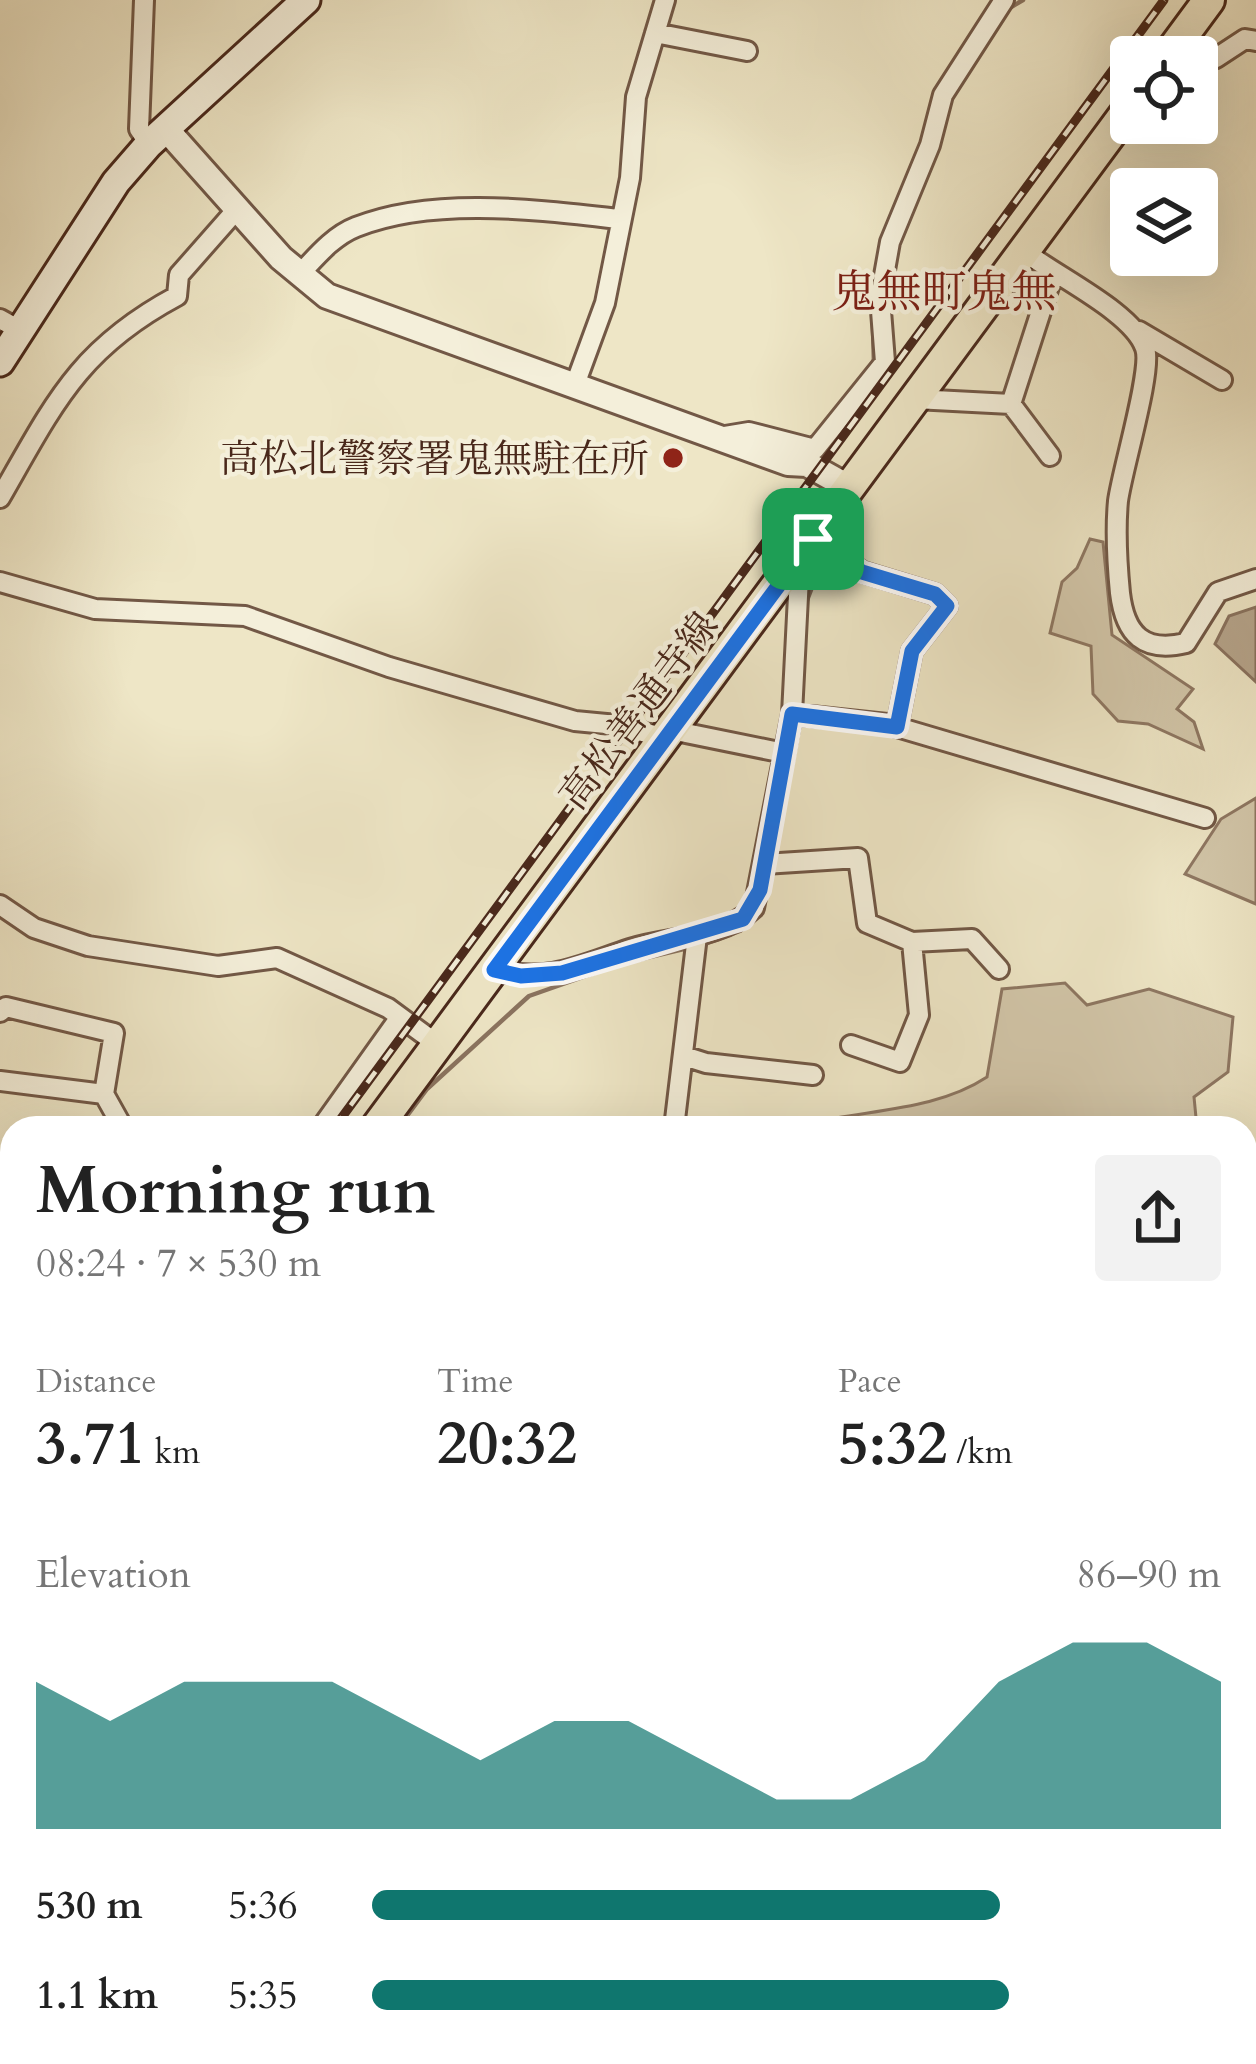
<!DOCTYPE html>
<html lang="en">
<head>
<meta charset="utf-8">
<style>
	:root { --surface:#fff; --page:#f2f2f2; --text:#222; --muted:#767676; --accent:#0f766e }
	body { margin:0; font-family:Cardo,"Noto Serif JP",serif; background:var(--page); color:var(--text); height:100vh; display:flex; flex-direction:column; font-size:45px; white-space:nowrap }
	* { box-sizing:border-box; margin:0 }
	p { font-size:39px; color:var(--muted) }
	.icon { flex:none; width:66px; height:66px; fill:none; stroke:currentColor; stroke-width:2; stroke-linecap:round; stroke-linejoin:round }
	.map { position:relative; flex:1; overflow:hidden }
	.panel { position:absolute; left:0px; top:1116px; width:1257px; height:948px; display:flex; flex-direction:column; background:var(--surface); border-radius:36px 36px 0 0; box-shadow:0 12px 48px #0002 }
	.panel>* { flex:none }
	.controls { position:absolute; left:1110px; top:36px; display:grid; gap:24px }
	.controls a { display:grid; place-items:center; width:108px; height:108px; border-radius:12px; background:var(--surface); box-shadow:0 12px 48px #0002; font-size:60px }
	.pin { position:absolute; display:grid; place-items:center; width:102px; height:102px; color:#fff; margin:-51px; border-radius:24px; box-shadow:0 6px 18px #0006 }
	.round { display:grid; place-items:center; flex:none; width:126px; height:126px; border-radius:12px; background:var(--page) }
	.head { display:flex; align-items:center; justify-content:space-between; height:204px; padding:0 36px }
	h1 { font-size:66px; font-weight:800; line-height:90px }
	.metrics { display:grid; grid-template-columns:repeat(3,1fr); gap:18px; height:204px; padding:12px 36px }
	.metrics div { display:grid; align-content:center }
	.metrics b { font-size:60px; font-weight:800 }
	.metrics small { font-size:33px; font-weight:400 }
	.metrics p { font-size:33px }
	.chart { height:336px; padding:24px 36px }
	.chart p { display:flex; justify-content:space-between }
	.chart svg { width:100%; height:216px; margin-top:12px; fill:var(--accent); opacity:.7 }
	ul { padding:0 36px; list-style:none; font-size:39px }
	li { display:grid; grid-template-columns:192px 144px 1fr; align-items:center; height:90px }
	li i { height:30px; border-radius:15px; background:var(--accent) }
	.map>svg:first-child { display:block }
	.green { fill:#d2c6a9; stroke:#8e7762; stroke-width:3 }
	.water { fill:#b6a58c; stroke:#8a735f; stroke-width:3 }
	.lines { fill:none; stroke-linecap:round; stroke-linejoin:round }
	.stream { stroke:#8a735f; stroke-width:4.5 }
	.minor-casing { stroke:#725846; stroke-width:24 }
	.tertiary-casing { stroke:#725846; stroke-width:30 }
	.secondary-casing { stroke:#49281b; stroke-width:33 }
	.primary-casing { stroke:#49281b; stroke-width:36 }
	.minor { stroke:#f4efda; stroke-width:18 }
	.tertiary { stroke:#f4efda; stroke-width:24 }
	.secondary { stroke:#f4efda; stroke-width:27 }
	.primary { stroke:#eee6c6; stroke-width:30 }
	.rail-casing { stroke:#49281b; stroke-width:9 }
	.rail { stroke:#f4efda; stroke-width:4.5; stroke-dasharray:14; stroke-linecap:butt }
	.route-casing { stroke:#fff; stroke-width:24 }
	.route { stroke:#1a73e8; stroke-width:15 }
	.poi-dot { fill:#8f2418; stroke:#f4efda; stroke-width:4.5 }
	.labels { text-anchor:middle; stroke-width:9; stroke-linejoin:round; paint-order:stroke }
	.poi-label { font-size:39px; fill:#49281b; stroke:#f4efda; text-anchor:end }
	.street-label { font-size:39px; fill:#49281b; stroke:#f4efda }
	.quarter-label { font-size:45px; fill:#7a1f14; stroke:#f4efda }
</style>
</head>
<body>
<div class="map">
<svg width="1256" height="2064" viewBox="0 0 1256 2064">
	<rect width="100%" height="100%" fill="#eee6c6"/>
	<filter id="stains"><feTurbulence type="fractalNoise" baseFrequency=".00167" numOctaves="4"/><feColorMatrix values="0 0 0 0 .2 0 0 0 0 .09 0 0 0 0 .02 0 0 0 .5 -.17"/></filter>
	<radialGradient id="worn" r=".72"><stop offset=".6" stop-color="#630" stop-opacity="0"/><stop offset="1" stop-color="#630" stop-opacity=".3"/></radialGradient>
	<!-- green -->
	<path class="green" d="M1090,539l13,3 9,93 81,54 -16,20 17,13 9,27 -55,-25 -30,-3 -25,-27 -2,-48 -41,-13 12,-51 15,-14z
		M1256,798v106l-71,-30 36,-55z
		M1065,983l22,22 62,-16 84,28 -5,55 -34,25 3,31h-366l5,-10c51,-9 107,-12 151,-41l15,-88z"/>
	<!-- water -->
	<path class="water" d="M1256,607v75l-41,-38 14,-28z"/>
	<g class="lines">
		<!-- stream -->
		<path class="stream" d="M1008,9l15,-9
			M872,293l2,71
			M806,603l19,-50
			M705,944l35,-13 16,-15
			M398,1128l29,-39 102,-93 91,-32 68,-16
			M0,1772l12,-3"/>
		<!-- minor casing -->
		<g class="minor-casing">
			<path id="minor" d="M144,0l-5,129 10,15
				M655,33l92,18
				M1183,35l33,23 29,-19 11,2
				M1024,251c31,25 109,61 121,97 8,21 -23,122 -27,153 -3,32 -1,61 2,92 5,42 24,60 66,50l32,-51 38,-13
				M299,275c17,-18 34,-39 57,-48 78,-31 182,-17 263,-8
				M0,319l18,10
				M1139,331l83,49
				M576,382l29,-79 25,-125 6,-81 29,-97
				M915,399l96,5 42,-130
				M1011,404l39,52
				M719,437l30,-5 66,17 70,-87 -5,-64 10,-56 40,-97 13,-50 61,-95
				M0,498c54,-94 78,-149 177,-202l2,-21 59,-67
				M813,540l50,32 72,22 12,12 -35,45 -15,76
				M0,582l95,27 150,7 144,51 186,54 42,4 48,13
				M792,714l95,10 318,94
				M671,730l113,23
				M764,864l94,-6 9,65 45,19 60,-3 27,30
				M0,905l34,23 54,18 130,20 59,-8 111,50 49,36
				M494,970c55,13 85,-4 136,-21 41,-13 90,-9 124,-41l38,-194 8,-157
				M0,1012l6,-5 108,26 -10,61
				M851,1045l49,17 19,-47 -7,-73
				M684,1056l22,7 107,12
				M0,1081l104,13 19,34
				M321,1128l79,-111
				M674,1128l23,-192
				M0,1489l12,-1
				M0,1565l12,-16
				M1245,1675l11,-1
				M0,1753l12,6
				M1245,1891l11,-14
				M1245,1984l11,4
				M301,2064l3,-12
				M487,2064l3,-12
				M845,2064l3,-12
				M1150,2064l3,-12"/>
		</g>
		<!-- tertiary casing -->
		<g class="tertiary-casing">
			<path id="tertiary" d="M166,129l115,129 46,38 461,167 19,1 43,24
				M0,2053l42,11"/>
		</g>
		<!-- secondary casing -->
		<g class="secondary-casing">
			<path id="secondary" d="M0,362l116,-180 33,-38 157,-144"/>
		</g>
		<!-- primary casing -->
		<g class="primary-casing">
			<path id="primary" d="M1167,57l42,-57
				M376,1128l755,-1022
				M0,1640l12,-19"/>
		</g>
		<!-- minor -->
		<use href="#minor" class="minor"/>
		<!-- tertiary -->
		<use href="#tertiary" class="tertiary"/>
		<!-- secondary -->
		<use href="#secondary" class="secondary"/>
		<!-- primary -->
		<use href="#primary" class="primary"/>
		<!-- rail casing -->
		<g class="rail-casing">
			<path id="rail" d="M334,1128l830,-1128
				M0,1599l12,-16"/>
		</g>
		<!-- rail -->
		<use href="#rail" class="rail"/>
	</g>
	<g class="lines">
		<!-- route casing -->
		<g class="route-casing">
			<path id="route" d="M813,539l49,33 73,22 12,12 -35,45 -15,76 -105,-13 -32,176 -17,29 -181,54 -41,3 -27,-6z"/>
		</g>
		<!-- route -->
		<use href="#route" class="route"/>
	</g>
	<!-- markers -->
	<circle class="poi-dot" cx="673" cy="458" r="12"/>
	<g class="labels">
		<!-- poi labels -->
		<g class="poi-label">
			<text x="649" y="472">高松北警察署鬼無駐在所</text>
		</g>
		<!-- street labels -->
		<g class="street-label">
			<text transform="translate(638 710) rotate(-53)" y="14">高松善通寺線</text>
		</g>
		<!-- quarter labels -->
		<g class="quarter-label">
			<text x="944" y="307">鬼無町鬼無</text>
		</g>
	</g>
	<rect width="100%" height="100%" filter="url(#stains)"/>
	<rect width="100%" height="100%" fill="url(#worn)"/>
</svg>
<div class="controls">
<a><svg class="icon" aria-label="locate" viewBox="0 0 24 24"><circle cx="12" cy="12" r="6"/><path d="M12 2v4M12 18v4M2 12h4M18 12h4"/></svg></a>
<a><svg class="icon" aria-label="layers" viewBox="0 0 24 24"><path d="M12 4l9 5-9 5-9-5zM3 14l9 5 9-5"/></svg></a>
</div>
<div class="pin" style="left:813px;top:539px;background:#1e9e55"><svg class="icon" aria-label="arrive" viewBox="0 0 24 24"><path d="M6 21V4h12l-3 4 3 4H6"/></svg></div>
<section class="panel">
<div class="head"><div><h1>Morning run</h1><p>08:24 · 7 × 530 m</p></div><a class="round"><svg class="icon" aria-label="share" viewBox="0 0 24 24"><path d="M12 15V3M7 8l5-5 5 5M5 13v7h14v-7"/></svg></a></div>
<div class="metrics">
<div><p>Distance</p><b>3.71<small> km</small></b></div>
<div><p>Time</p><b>20:32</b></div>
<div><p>Pace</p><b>5:32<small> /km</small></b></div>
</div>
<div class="chart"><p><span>Elevation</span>86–90 m</p>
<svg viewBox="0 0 160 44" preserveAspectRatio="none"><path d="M0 44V14L10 22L20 14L30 14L40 14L50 22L60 30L70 22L80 22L90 30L100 38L110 38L120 30L130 14L140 6L150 6L160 14V44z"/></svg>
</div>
<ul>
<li><b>530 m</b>5:36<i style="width:74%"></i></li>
<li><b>1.1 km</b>5:35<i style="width:75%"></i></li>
</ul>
</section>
</div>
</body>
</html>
